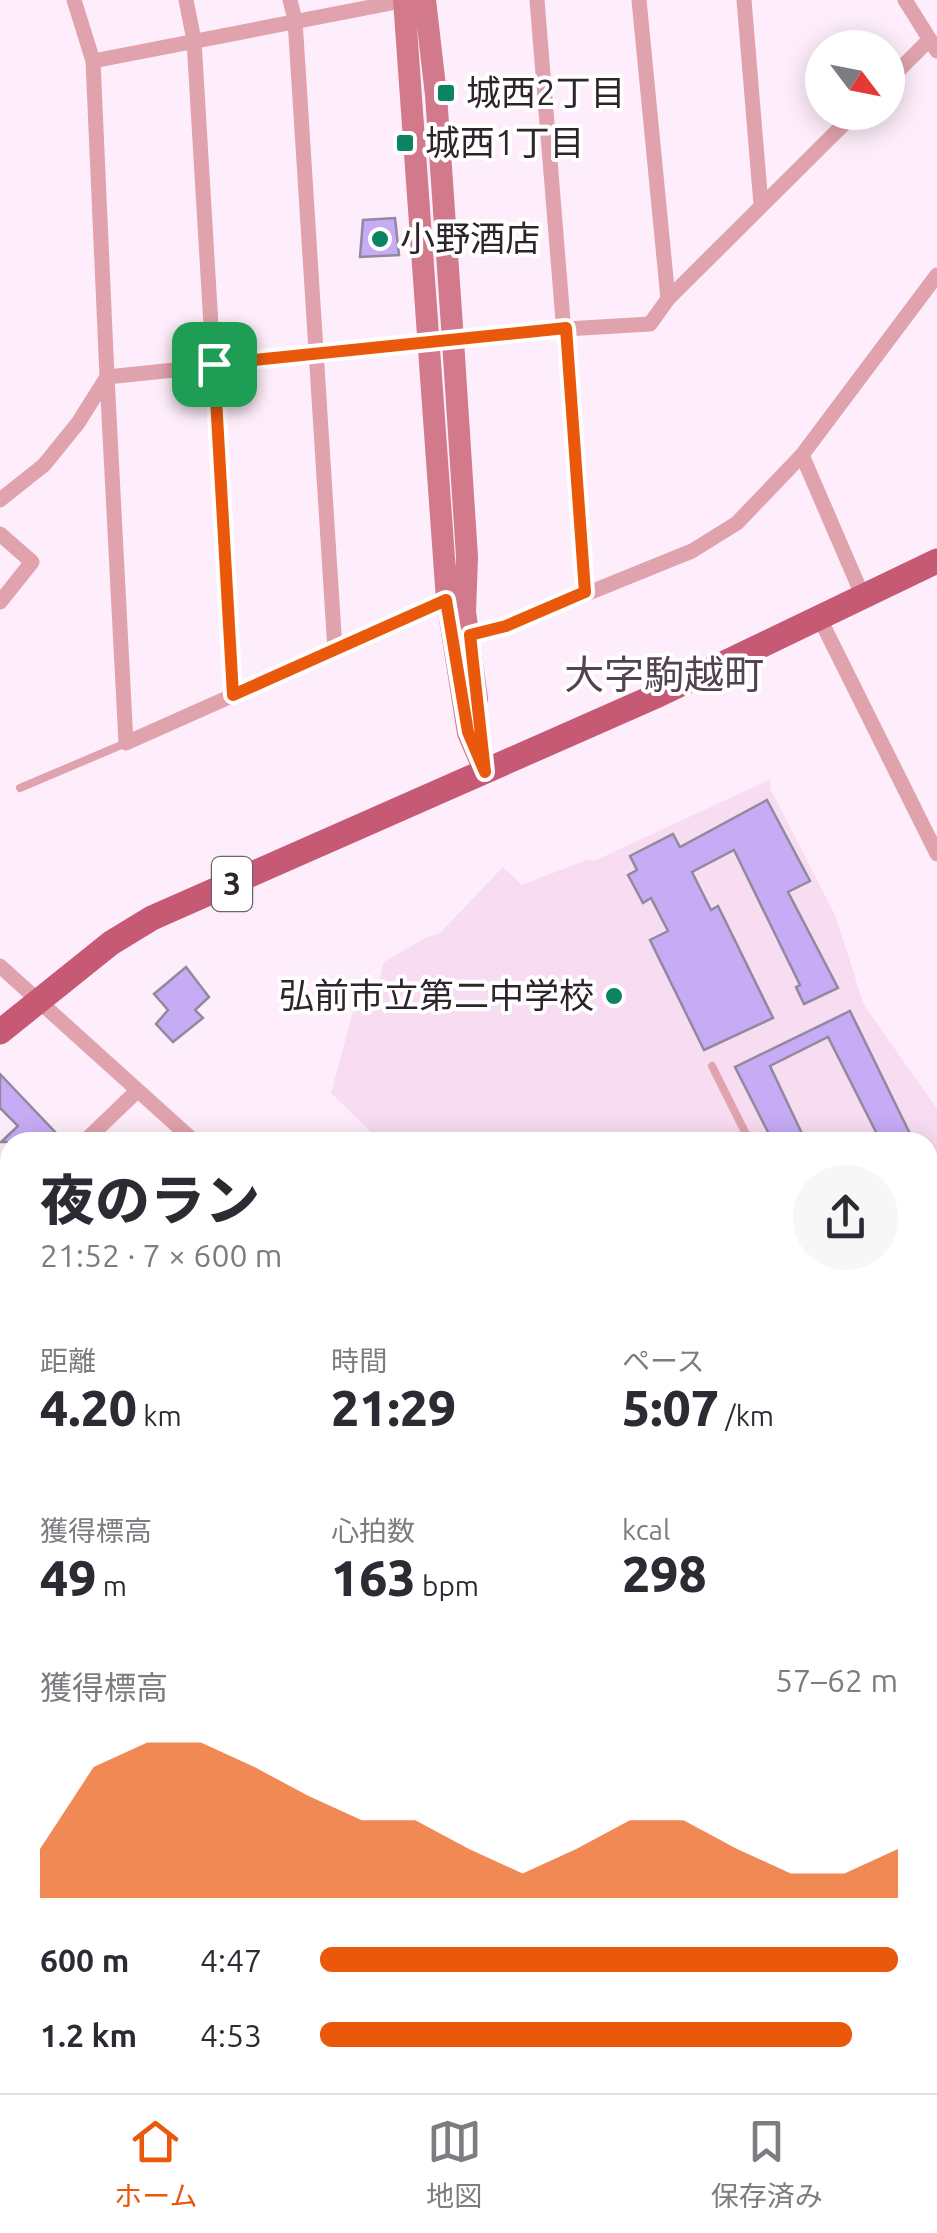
<!DOCTYPE html>
<html lang="ja">
<head>
<meta charset="utf-8">
<style>
	:root { --surface:#fff; --page:#f7f7f7; --text:#2b2b33; --muted:#7c7c81; --line:#e1e1e2; --accent:#ea580c }
	body { margin:0; font-family:Ubuntu,"Noto Sans JP",sans-serif; background:var(--page); color:var(--text); height:100vh; display:flex; flex-direction:column; font-size:38px; white-space:nowrap }
	* { box-sizing:border-box; margin:0 }
	p { font-size:32px; color:var(--muted) }
	.icon { flex:none; width:55px; height:55px; fill:none; stroke:currentColor; stroke-width:2; stroke-linecap:round; stroke-linejoin:round }
	.map { position:relative; flex:1; overflow:hidden }
	.side { position:absolute; left:0px; top:1132px; width:938px; height:962px; display:flex; flex-direction:column; background:var(--surface); border-radius:30px 30px 0 0; box-shadow:0 5px 25px #0003 }
	.side>* { flex:none }
	.needle { width:65px; rotate:122deg }
	.buttons { position:absolute; left:805px; top:30px; display:grid; gap:20px }
	.buttons a { display:grid; place-items:center; width:100px; height:100px; border-radius:50%; background:var(--surface); box-shadow:0 5px 25px #0003; font-size:50px }
	.pin { position:absolute; display:grid; place-items:center; width:85px; height:85px; color:#fff; margin:-42px; border-radius:20px; box-shadow:0 5px 15px #0006 }
	.round { display:grid; place-items:center; flex:none; width:105px; height:105px; border-radius:52px; background:var(--page) }
	.head { display:flex; align-items:center; justify-content:space-between; height:170px; padding:0 40px }
	h1 { font-size:55px; font-weight:800; line-height:75px }
	.metrics { display:grid; grid-template-columns:repeat(3,1fr); gap:15px; height:170px; padding:10px 40px }
	.metrics div { display:grid; align-content:center }
	.metrics b { font-size:50px; font-weight:800 }
	.metrics small { font-size:28px; font-weight:400 }
	.metrics p { font-size:28px }
	.chart { height:280px; padding:20px 40px }
	.chart p { display:flex; justify-content:space-between }
	.chart svg { width:100%; height:180px; margin-top:10px; fill:var(--accent); opacity:.7 }
	ul { padding:0 40px; list-style:none; font-size:32px }
	li { display:grid; grid-template-columns:160px 120px 1fr; align-items:center; height:75px }
	li i { height:25px; border-radius:12px; background:var(--accent) }
	.menu { display:flex; justify-content:space-around; align-items:center; height:140px; border-top:2px solid var(--line); background:var(--surface); font-size:28px; color:var(--muted) }
	.menu a { display:grid; justify-items:center; gap:5px }
	.menu .active { color:var(--accent) }
	.map>svg:first-child { display:block }
	.built { fill:#f8dcf1 }
	.lines { fill:none; stroke-linecap:round; stroke-linejoin:round }
	.stream { stroke:#cdd9f6; stroke-width:5 }
	.building { fill:#c7acf5; stroke:#908a9e; stroke-width:2.5 }
	.lane { stroke:#e0a3ad; stroke-width:8 }
	.street { stroke:#e0a3ad; stroke-width:15 }
	.secondary { stroke:#d27a8c; stroke-width:22 }
	.primary { stroke:#c65a74; stroke-width:25 }
	.route-casing { stroke:#fff; stroke-width:20 }
	.route { stroke:#ea580c; stroke-width:12 }
	.poi-dot { fill:#0c8464; stroke:#fff; stroke-width:4 }
	.labels { text-anchor:middle; stroke-width:8; stroke-linejoin:round; paint-order:stroke }
	.shield { fill:#fff; stroke:#6c666b; stroke-width:2.5 }
	.shield-label { font-size:32px; font-weight:bold; fill:#2d252b }
	.poi-label { font-size:35px; fill:#2d252b; stroke:#fff; text-anchor:start }
	.quarter-label { font-size:40px; fill:#53424f; stroke:#fff }
</style>
</head>
<body>
<div class="map">
<svg width="937" height="2093" viewBox="0 0 937 2093">
	<rect width="100%" height="100%" fill="#feedfa"/>
	<!-- built -->
	<path class="built" d="M771,779l-1,9 65,127 29,90 73,104v85l-9,7v-59h-547l-50,-49 22,-81 24,-24 7,-26 43,-25 13,-4 63,-66 19,18 67,-26 5,2z"/>
	<g class="lines">
		<!-- stream -->
		<path class="stream" d="M937,1736l-4,20 4,62
			M928,2011l9,-39
			M921,2085v8"/>
	</g>
	<!-- building -->
	<path class="building" d="M395,218l4,37 -39,2 3,-37z
		M767,800l43,81 -22,11 50,96 -34,16 -8,-17 4,-2 -66,-135 -42,22 19,38 7,-4 55,112 -69,32 -54,-110 18,-9 -17,-33 -8,5 -15,-28 9,-5 -7,-14 43,-22 7,13z
		M186,967l23,30 -14,13 8,8 -30,24 -17,-18 12,-14 -14,-16z
		M850,1011l64,131h-33l-53,-105 -58,29 36,76h-33l-38,-75z
		M0,1074l56,59 -9,9h-46l17,-16 -18,-18z"/>
	<g class="lines">
		<!-- lane -->
		<path class="lane" d="M20,788l106,-45
			M712,1066l38,76"/>
		<!-- street -->
		<path class="street" d="M186,0l8,40 39,655
			M290,0l5,20 40,630
			M537,0l48,592
			M639,0l29,299
			M744,0l17,205
			M905,0l32,51
			M93,61l314,-61
			M888,81l41,-41
			M802,455l62,144
			M0,500l44,-35 34,-42 29,-46 -14,-316 -19,-61
			M0,534l32,28 -32,40
			M447,600l-321,143 -19,-366 459,-48 84,-5 18,-25 188,-187
			M820,619l117,235
			M470,635l37,-9 185,-75 45,-28 65,-68 135,-180
			M0,966l195,176
			M84,1142l53,-51
			M0,1325l10,-10
			M928,1345l9,-14
			M928,1368l9,7
			M928,1516l9,9
			M0,1588l10,2
			M928,1599l9,-11
			M928,1736l9,-12
			M928,1839l9,15
			M0,2023l10,19
			M33,2085l4,8
			M325,2085l4,8"/>
		<!-- secondary -->
		<path class="secondary" d="M404,0l43,600 21,133 17,39
			M425,0l11,95 17,246 14,216 -2,55 12,87
			M0,1294l10,9
			M186,2093l14,-8"/>
		<!-- primary -->
		<path class="primary" d="M0,1032l111,-89 41,-25 506,-223 279,-134"/>
	</g>
	<g class="lines">
		<!-- route casing -->
		<g class="route-casing">
			<path id="route" d="M566,328l19,264 -79,34 -36,9 15,137 -17,-40 -22,-132 -213,95 -19,-331z"/>
		</g>
		<!-- route -->
		<use href="#route" class="route"/>
	</g>
	<!-- markers -->
	<g class="poi-dot">
		<rect x="436" y="83" width="20" height="20" rx="5"/>
		<rect x="395" y="133" width="20" height="20" rx="5"/>
		<circle cx="380" cy="239" r="10"/>
		<circle cx="614" cy="996" r="10"/>
	</g>
	<g class="labels">
		<!-- shield labels -->
		<rect class="shield" x="212" y="857" width="40" height="54" rx="8"/>
		<g class="shield-label">
			<text x="232" y="895">3</text>
		</g>
		<!-- poi labels -->
		<g class="poi-label">
			<text x="466" y="105">城西2丁目</text>
			<text x="425" y="155">城西1丁目</text>
			<text x="400" y="251">小野酒店</text>
			<text x="594" y="1008" text-anchor="end">弘前市立第二中学校</text>
		</g>
		<!-- quarter labels -->
		<g class="quarter-label">
			<text x="664" y="689">大字駒越町</text>
		</g>
	</g>
</svg>
<div class="buttons">
<a><svg class="needle" viewBox="-14 -14 28 28"><path d="M0-13l5 13h-10z" fill="#e53935"/><path d="M0 13l5-13h-10z" fill="#7c7c81"/></svg></a>
</div>
<div class="pin" style="left:214px;top:364px;background:#1e9e55"><svg class="icon" aria-label="arrive" viewBox="0 0 24 24"><path d="M6 21V4h12l-3 4 3 4H6"/></svg></div>
<section class="side">
<div class="head"><div><h1>夜のラン</h1><p>21:52 · 7 × 600 m</p></div><a class="round"><svg class="icon" aria-label="share" viewBox="0 0 24 24"><path d="M12 15V3M7 8l5-5 5 5M5 13v7h14v-7"/></svg></a></div>
<div class="metrics">
<div><p>距離</p><b>4.20<small> km</small></b></div>
<div><p>時間</p><b>21:29</b></div>
<div><p>ペース</p><b>5:07<small> /km</small></b></div>
</div>
<div class="metrics">
<div><p>獲得標高</p><b>49<small> m</small></b></div>
<div><p>心拍数</p><b>163<small> bpm</small></b></div>
<div><p>kcal</p><b>298</b></div>
</div>
<div class="chart"><p><span>獲得標高</span>57–62 m</p>
<svg viewBox="0 0 160 44" preserveAspectRatio="none"><path d="M0 44V32L10 12L20 6L30 6L40 12L50 19L60 25L70 25L80 32L90 38L100 32L110 25L120 25L130 32L140 38L150 38L160 32V44z"/></svg>
</div>
<ul>
<li><b>600 m</b>4:47<i style="width:100%"></i></li>
<li><b>1.2 km</b>4:53<i style="width:92%"></i></li>
</ul>
</section>
</div>
<nav class="menu">
<a class="active"><svg class="icon" aria-label="home" viewBox="0 0 24 24"><path d="M3 11l9-7 9 7M6 9v11h12V9"/></svg>ホーム</a>
<a><svg class="icon" aria-label="map" viewBox="0 0 24 24"><path d="M3 6l6-2 6 2 6-2v14l-6 2-6-2-6 2zM9 4v14M15 6v14"/></svg>地図</a>
<a><svg class="icon" aria-label="saved" viewBox="0 0 24 24"><path d="M7 4h10v16l-5-4-5 4z"/></svg>保存済み</a>
</nav>
</body>
</html>
